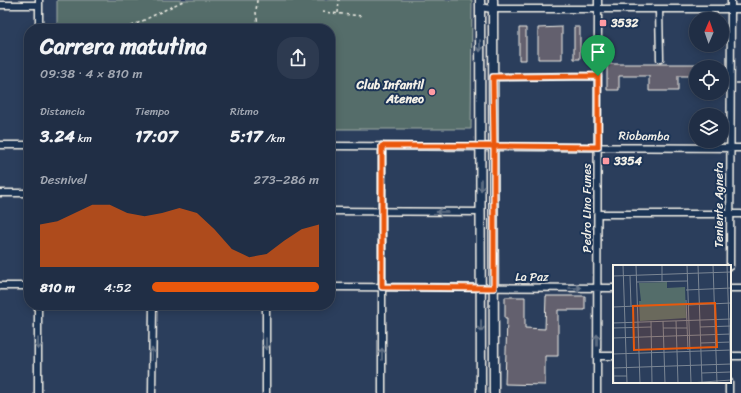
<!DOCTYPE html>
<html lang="es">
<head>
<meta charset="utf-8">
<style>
	:root { --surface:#202e45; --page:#2d3a50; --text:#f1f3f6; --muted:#a2a8b3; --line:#3d4a5e; --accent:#ea580c }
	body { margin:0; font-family:Sriracha,sans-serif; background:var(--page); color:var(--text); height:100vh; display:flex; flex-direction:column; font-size:15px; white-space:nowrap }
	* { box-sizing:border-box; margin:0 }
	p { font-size:13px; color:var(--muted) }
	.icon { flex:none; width:22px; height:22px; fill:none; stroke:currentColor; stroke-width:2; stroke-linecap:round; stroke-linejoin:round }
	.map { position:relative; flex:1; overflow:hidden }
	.details { position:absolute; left:24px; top:24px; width:311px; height:286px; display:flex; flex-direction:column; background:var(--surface); border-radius:16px; box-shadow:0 2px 10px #0003,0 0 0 1px var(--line) }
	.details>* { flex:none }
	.needle { width:26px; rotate:2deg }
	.fabs { position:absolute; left:689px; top:12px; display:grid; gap:8px }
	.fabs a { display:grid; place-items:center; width:40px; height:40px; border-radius:50%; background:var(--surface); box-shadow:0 2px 10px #0003,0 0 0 1px var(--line); font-size:20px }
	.pin { position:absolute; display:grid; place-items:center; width:34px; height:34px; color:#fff; margin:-41px -17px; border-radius:50% 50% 50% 0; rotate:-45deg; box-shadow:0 0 4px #0007 }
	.pin .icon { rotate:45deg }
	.round { display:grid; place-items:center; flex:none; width:42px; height:42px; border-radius:16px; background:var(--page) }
	.summary { display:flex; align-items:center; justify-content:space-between; height:68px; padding:0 16px }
	h1 { font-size:22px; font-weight:700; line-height:30px }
	.stats { display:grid; grid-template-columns:repeat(3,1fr); gap:6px; height:68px; padding:4px 16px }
	.stats div { display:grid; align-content:center }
	.stats b { font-size:17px; font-weight:700 }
	.stats small { font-size:11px; font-weight:400 }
	.stats p { font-size:11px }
	.chart { height:112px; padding:8px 16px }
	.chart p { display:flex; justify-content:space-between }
	.chart svg { width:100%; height:72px; margin-top:4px; fill:var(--accent); opacity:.7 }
	ul { padding:0 16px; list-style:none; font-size:13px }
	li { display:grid; grid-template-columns:64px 48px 1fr; align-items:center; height:30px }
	li i { height:10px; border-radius:5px; background:var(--accent) }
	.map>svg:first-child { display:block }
	.green { fill:#546d6a; stroke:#a4afa9 }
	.building { fill:#64616e; stroke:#f4f1e8 }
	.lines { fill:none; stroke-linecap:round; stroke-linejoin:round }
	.street-casing { stroke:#f4f1e8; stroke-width:9 }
	.secondary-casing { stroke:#f4f1e8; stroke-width:11 }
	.path { stroke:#f4f1e8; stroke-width:1.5; stroke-dasharray:3 3; stroke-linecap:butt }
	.street { stroke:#1d3557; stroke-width:6 }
	.secondary { stroke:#1d3557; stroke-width:8 }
	.oneway { stroke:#68778a }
	.route-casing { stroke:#fff; stroke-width:8 }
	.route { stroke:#ea580c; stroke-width:5 }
	.poi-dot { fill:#ff9aa2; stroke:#1d3557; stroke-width:1.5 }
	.labels { text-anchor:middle; stroke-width:4; stroke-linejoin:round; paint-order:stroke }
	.poi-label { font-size:12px; font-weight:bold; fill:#f4f1e8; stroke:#1d3557; text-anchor:start }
	.street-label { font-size:12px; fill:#f4f1e8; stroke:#1d3557 }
	.inset-road { fill:none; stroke:#7b8694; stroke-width:1 }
	.view { fill:#e8590c; fill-opacity:0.15; stroke:#e8590c; stroke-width:2 }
	.inset-edge { fill:none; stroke:#f4f1e8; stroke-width:2 }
</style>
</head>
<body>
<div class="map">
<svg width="741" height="393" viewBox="0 0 741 393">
	<rect width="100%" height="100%" fill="#2b3e5c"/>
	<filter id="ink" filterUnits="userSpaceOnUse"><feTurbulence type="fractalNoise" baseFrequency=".025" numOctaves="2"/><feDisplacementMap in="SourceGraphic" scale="8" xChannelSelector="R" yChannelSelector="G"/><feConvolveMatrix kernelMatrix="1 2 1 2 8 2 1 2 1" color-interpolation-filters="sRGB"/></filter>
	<g filter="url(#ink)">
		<!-- green -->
		<path class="green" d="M57,0h415l-1,129h-141v-100h-273z"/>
		<!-- building -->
		<path class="building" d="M562,27v32h-24v-31z
			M574,27h6v32h-6z
			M519,28h7v32h-7z
			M607,64h89v12h-18v15h-29v-15h-30v14h-12z
			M546,296h39v14h-27v46h-13v29l-40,-1 2,-66h-2v-21h20v31l20,1z"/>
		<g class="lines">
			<!-- street casing -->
			<g class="street-casing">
				<path id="street" d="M0,5h39
					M480,7l12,2h249
					M659,9l1,50
					M39,29v-29
					M493,77l105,-1
					M0,145h29
					M330,146l411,2
					M382,146v247
					M0,193h29
					M330,211l151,1
					M598,214h143
					M730,266l1,-266
					M0,286h29
					M330,287l284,1
					M730,288h11
					M597,356h17
					M730,356h11
					M38,393v-88
					M152,393l1,-88
					M266,393v-88
					M597,393l1,-393
					M729,393v-11"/>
			</g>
			<!-- secondary casing -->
			<g class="secondary-casing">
				<path id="secondary" d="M480,0l1,393
					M493,0l1,393"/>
			</g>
			<!-- path -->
			<path class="path" d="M257,0l-1,13 3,16
				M322,12l40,4
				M338,13l1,-13
				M126,29l59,-29
				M736,83h5"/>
			<!-- street -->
			<use href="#street" class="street"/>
			<!-- secondary -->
			<use href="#secondary" class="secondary"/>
		</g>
		<!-- one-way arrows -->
		<defs><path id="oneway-shaft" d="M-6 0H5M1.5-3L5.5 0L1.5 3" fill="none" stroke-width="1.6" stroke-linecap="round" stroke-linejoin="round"/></defs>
		<g class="oneway">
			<use href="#oneway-shaft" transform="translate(480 46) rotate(90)"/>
			<use href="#oneway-shaft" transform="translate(481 185) rotate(90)"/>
			<use href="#oneway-shaft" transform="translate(442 212) rotate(-180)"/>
			<use href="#oneway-shaft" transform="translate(575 288)"/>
			<use href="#oneway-shaft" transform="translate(481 326) rotate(90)"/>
			<use href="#oneway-shaft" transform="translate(597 340) rotate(-90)"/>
			<use href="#oneway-shaft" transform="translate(38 344) rotate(90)"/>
			<use href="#oneway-shaft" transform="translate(266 344) rotate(90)"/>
			<use href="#oneway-shaft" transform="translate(152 354) rotate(-90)"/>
			<use href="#oneway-shaft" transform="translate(382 354) rotate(-90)"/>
		</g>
	</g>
	<g class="lines" filter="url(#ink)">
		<!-- route casing -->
		<g class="route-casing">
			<path id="route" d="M598,76l-105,1 1,69h-112v141l112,1v-142l104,1v-71"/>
		</g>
		<!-- route -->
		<use href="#route" class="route"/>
	</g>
	<!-- markers -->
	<g class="poi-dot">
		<rect x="599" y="19" width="8" height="8" rx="2"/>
		<circle cx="432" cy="92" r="4"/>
		<rect x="602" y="157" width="8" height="8" rx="2"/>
	</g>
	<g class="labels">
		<!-- poi labels -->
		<g class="poi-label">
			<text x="611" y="27">3532</text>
			<text x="424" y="89" text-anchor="end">Club Infantil<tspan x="424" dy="14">Ateneo</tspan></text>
			<text x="614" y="165">3354</text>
		</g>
		<!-- street labels -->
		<g class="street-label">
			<text transform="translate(644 136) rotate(1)" y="4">Riobamba</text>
			<text transform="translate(719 205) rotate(-90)" y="4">Teniente Agneta</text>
			<text transform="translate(587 208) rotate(-90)" y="4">Pedro Lino Funes</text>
			<text x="532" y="281">La Paz</text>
		</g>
	</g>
	<!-- overview -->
	<g transform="translate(613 265)">
		<rect width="118" height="118" fill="#2b3e5c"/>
		<path d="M54,17v6l18,-1 1,31 -46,3 -1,-20h5h-3l-2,-18z" fill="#546d6a"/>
		<path class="inset-road" d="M10,0l4,118M23,0l4,118M49,0v17M74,0l4,118M85,0l4,117M100,0l4,118M114,0l4,118M0,11l118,-4M17,11l1,30M24,17l50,-1M73,25l45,-2M73,35l2,50M75,40l43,-2M0,42l24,-1M38,56l1,62M50,56l2,62M63,56l2,62M0,58l118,-4M87,62l31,-1M0,63l38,-1M50,63h24M0,73l118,-4M0,78l1,40M88,78l30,-1M0,89l118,-4M0,103l118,-4M89,108l28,-1M1,111h13M77,118l41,-3"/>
		<path class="view" d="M102,38l2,44 -83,3 -1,-44z"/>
		<rect width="118" height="118" class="inset-edge"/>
	</g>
</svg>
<div class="fabs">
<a><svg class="needle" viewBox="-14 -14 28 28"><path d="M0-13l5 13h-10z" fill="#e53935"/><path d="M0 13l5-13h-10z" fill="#a2a8b3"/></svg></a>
<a><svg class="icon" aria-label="locate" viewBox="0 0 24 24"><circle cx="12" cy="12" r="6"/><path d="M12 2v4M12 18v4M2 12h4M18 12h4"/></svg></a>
<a><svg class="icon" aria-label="layers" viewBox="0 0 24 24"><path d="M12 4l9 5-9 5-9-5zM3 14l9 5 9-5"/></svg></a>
</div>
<div class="pin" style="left:598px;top:76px;background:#1e9e55"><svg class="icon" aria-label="arrive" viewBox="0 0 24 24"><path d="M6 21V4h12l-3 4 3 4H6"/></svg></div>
<section class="details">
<div class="summary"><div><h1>Carrera matutina</h1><p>09:38 · 4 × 810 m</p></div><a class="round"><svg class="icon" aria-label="share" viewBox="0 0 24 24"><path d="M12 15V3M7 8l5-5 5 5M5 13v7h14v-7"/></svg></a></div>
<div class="stats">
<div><p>Distancia</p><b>3.24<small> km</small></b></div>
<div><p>Tiempo</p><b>17:07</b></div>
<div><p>Ritmo</p><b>5:17<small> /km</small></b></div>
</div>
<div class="chart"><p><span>Desnivel</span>273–286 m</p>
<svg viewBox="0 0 160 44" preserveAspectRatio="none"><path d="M0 44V18L10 16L20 11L30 6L40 6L50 11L60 13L70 11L80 8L90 11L100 21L110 33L120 38L130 36L140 28L150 21L160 18V44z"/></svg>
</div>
<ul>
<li><b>810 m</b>4:52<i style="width:100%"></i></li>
</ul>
</section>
</div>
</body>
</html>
